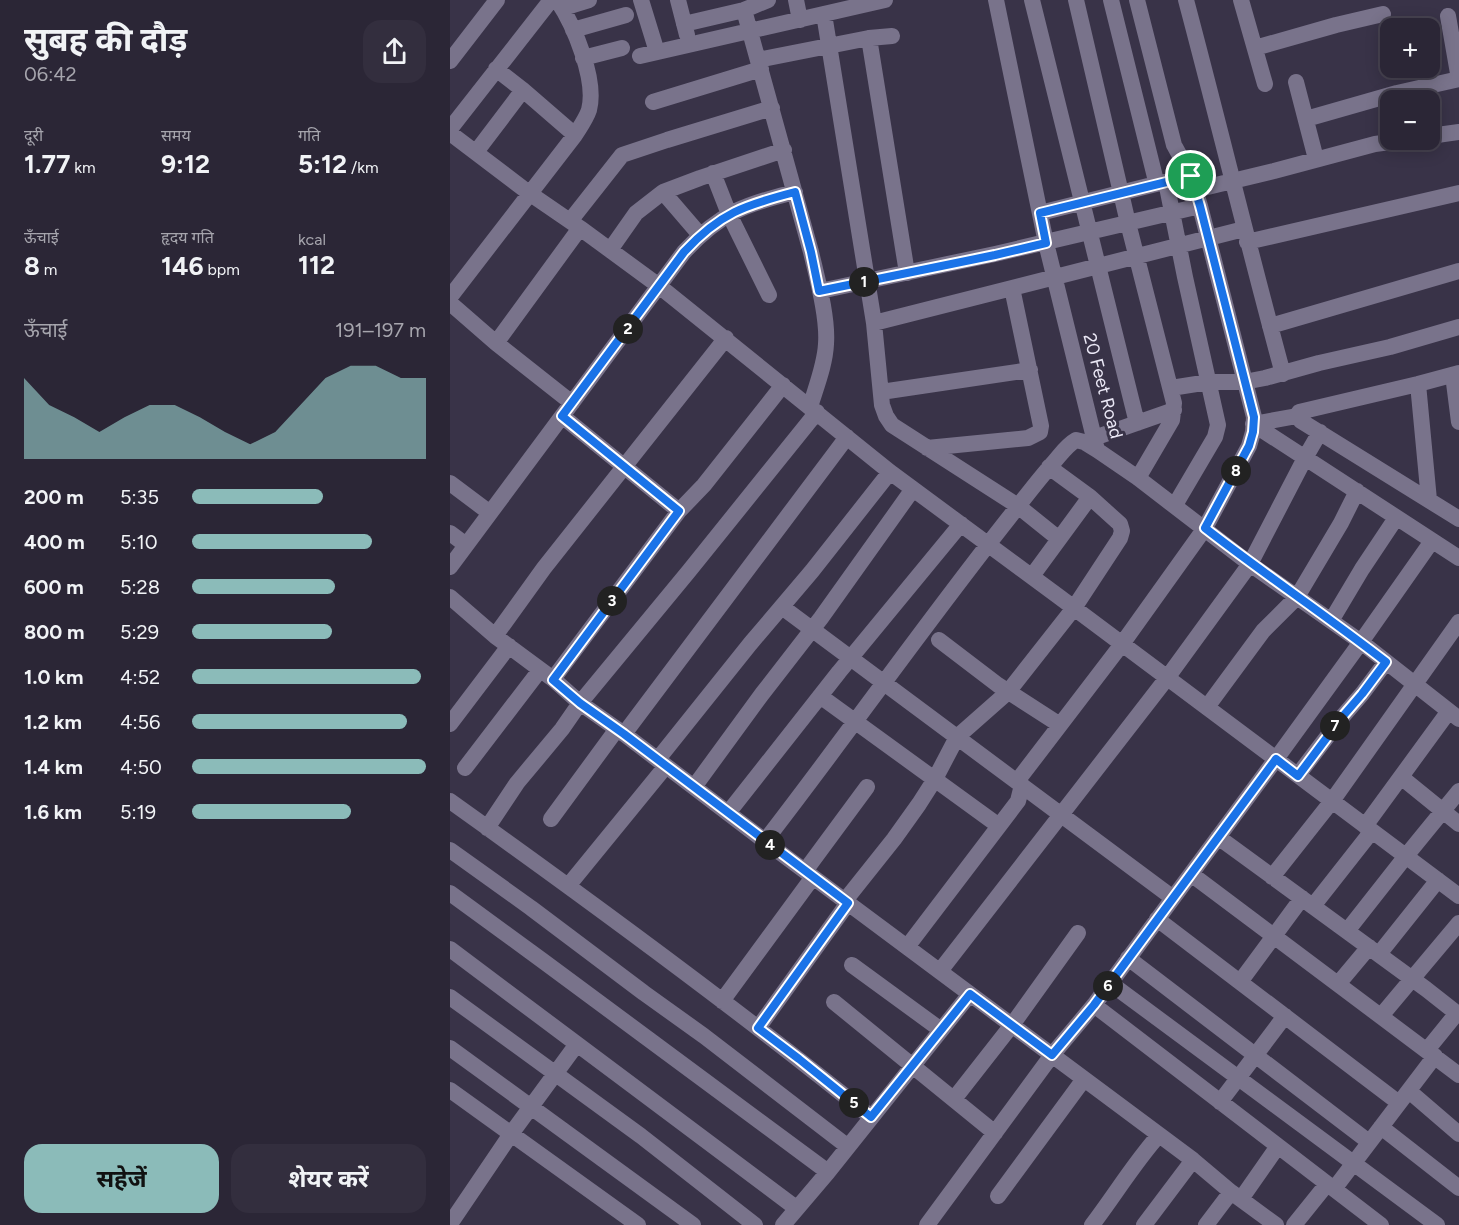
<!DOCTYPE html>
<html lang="hi">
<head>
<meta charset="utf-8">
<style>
	:root { --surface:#2b2636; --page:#332e3e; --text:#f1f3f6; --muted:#a6a5ad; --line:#474351; --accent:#8bbbb9 }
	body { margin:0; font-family:Figtree,"Noto Sans Devanagari",sans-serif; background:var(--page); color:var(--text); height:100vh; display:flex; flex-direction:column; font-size:22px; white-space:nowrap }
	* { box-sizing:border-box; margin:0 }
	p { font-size:20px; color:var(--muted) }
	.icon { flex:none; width:33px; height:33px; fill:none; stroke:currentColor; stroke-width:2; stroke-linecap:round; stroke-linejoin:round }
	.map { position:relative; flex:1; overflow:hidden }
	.sheet { display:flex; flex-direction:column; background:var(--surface); width:450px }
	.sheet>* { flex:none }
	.buttons { position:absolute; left:930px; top:18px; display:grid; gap:12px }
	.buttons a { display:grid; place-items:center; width:60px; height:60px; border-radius:12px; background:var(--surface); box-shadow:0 3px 15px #0003,0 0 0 2px var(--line); font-size:30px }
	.pin { position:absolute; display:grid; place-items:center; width:51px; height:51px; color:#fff; margin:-26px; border:3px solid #fff; border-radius:50%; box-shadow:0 2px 6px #0007 }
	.km { position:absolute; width:30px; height:30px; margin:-15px; border-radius:50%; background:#222; color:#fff; font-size:16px; line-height:30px; text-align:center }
	.round { display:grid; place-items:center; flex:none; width:63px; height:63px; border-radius:18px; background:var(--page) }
	.summary { display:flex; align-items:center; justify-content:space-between; height:102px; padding:0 24px }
	h1 { font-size:33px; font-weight:700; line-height:45px }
	.stats { display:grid; grid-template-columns:repeat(3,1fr); gap:9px; height:102px; padding:6px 24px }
	.stats div { display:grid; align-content:center }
	.stats b { font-size:26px; font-weight:700 }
	.stats small { font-size:16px; font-weight:400 }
	.stats p { font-size:16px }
	.chart { height:168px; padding:12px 24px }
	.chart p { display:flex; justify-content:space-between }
	.chart svg { width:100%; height:108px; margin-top:6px; fill:var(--accent); opacity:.7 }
	.action { display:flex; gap:12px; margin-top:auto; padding:12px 24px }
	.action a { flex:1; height:69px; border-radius:18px; background:var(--accent); color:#111; font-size:24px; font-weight:700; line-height:69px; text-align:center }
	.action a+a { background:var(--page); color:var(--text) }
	ul { padding:0 24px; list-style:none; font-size:20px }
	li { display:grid; grid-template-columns:96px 72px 1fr; align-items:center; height:45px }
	li i { height:15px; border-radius:8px; background:var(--accent) }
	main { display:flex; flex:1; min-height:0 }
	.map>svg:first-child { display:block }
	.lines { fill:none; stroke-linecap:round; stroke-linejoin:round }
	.minor { stroke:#79738b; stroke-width:16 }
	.route-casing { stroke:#fff; stroke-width:12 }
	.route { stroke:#1a73e8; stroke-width:8 }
	.labels { text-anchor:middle; stroke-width:6; stroke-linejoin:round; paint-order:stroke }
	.street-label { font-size:18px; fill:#ebe8f6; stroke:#393348 }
</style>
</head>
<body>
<main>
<section class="sheet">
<div class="summary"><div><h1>सुबह की दौड़</h1><p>06:42</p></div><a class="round"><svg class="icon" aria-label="share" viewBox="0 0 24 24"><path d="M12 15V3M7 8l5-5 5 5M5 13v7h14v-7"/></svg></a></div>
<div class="stats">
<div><p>दूरी</p><b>1.77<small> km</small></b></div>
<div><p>समय</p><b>9:12</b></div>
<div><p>गति</p><b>5:12<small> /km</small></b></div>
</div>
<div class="stats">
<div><p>ऊँचाई</p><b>8<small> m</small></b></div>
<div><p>हृदय गति</p><b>146<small> bpm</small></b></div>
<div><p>kcal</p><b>112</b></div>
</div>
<div class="chart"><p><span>ऊँचाई</span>191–197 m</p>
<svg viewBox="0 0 160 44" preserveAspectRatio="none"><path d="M0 44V11L10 22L20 27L30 33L40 27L50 22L60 22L70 27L80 33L90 38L100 33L110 22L120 11L130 6L140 6L150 11L160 11V44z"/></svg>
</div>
<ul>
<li><b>200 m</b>5:35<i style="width:56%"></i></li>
<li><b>400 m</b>5:10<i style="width:77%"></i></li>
<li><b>600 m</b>5:28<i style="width:61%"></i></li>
<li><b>800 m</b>5:29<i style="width:60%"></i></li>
<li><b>1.0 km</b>4:52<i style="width:98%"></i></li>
<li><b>1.2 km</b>4:56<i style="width:92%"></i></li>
<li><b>1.4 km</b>4:50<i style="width:100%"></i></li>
<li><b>1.6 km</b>5:19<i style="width:68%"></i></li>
</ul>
<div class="action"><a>सहेजें</a><a>शेयर करें</a></div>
</section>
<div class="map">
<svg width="1009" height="1225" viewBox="0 0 1009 1225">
	<rect width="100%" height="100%" fill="#393348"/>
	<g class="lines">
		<!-- minor -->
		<path class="minor" d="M191,0l16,52
			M228,0l9,35
			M346,0l4,20
			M546,0l50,243 51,207
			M582,0l105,423
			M626,0l52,223 46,180 -2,17 -34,58
			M661,0l44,177v7
			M736,0c33,124 63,249 97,374
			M791,0l24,84
			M113,8l26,-8
			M294,10l67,242c6,26 17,65 15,92 -1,21 -10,43 -16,63
			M374,14l50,309 8,82 4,11 6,9 126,81 41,33
			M998,16l11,63
			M234,24l60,-14 24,-10
			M123,30l53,-15
			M419,38l38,235
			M805,48l81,-23 47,-11
			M190,56l245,-56
			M133,58l39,-10
			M308,60l111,-22 23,-2
			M0,61l47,-61
			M46,69l27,21 52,45
			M846,82l20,77
			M203,102l108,-33
			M856,119l91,-26 62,-14
			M0,129l101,-129
			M0,133l79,60 51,35 79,58 231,186 168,124 401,300
			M980,136l29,-4
			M26,152l47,-62
			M263,173l16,41 40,81
			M716,182l19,95 33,148 -3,12 -40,68
			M745,190l79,-19 101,-27 30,-4
			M213,192l37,-14 84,-28
			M590,213l124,-31
			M120,221l52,-66 45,-15 105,-32
			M797,242l212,-49
			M160,250l26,-37 27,-21 37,43
			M370,291l175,-37 205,-48
			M0,297l125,-162c5,-8 11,-16 14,-25 8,-30 -15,-85 -32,-110
			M0,303l46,40 76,60
			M424,323l370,-94
			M820,326l189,-55
			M46,343l84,-115
			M1009,373l-41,11 -119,28 -2,4 4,5 158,98
			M1003,375l6,47
			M968,384l11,116
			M721,388l38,-6h35l21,-4 54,-15 71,-16 69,-20
			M431,392l149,-22
			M112,416l117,95
			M803,424l206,134
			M803,424l44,-8
			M644,438l80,-28
			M477,448l101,-10 12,-6 1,-6 -29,-138
			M0,483l40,30
			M0,533l16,12
			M0,567l234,-315c36,-39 61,-48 111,-60
			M582,576l58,-79
			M0,597l45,39 58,43 27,24 44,31 154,117 415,309 38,32 45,33
			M332,607l391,291
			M881,621l31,-52 34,-51
			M45,636l49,-68 182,-230
			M489,640l59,45 62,40
			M103,679l126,-168 25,-26 79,-100
			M370,696l179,130
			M757,707l56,-76 34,-34 44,-74 16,-32
			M0,724l59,-78
			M174,734l223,-297
			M208,759l92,-115 62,-73 78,-99
			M15,768l75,-98
			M848,775l45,-59 19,-22 24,-32
			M951,777l58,47
			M244,787l68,-93 59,-76 92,-129
			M0,801c143,102 285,206 421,316
			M278,813l111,-141 122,-148
			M101,819l66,-90
			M915,826l84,-115
			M37,828l30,-45 45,-54 18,-26 109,-132 128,-159
			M768,837l208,152 33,26
			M315,841c82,-106 160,-217 243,-322 15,-19 30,-39 46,-57 7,-8 13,-17 22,-22l8,2 13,8 41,28 112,86 111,78 98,77
			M0,850l81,58 113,85 60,43 143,110
			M355,871l62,-84
			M741,874l268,201
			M822,877l60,-76 127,-179
			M118,886l98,-120
			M0,893l93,68 285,211
			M863,906l59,-75
			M707,919l242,184
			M897,931l59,-75 53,-65
			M457,947l111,-146 4,-16 -4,-5 104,-136 83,-116 44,-82 4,-14 1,-15 -54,-211 -9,-30 -17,-31 -37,-145
			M0,949l346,259
			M929,954l59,-74
			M678,958l241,184
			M402,965l89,65
			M490,971l227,-293 83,-114 55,-106 15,-26
			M790,982l62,-84
			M660,983l327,242
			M888,984l31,-37
			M0,997l191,139 114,89
			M272,1001l91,-124
			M384,1002l161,131
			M644,1005l287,220
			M931,1016l78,-93
			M308,1028l90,-125 -1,-5 47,-59 25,-35 16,-25 22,-42 51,-45 66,-84 46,-70 2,-7 -2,-7 -30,-27 -41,-30
			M0,1048l243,177
			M977,1050l30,-37
			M0,1090l188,135
			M959,1091l50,43
			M504,1099l58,-74 66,-92
			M770,1102l65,-86
			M931,1127l78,61
			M884,1189l101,-133
			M548,1196l86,-117
			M791,1199l37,-53
			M0,1224l61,-90 66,-90
			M333,1225l45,-53 142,-178
			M477,1225l125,-170 42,-50 182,-246 85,-117 71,-101
			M642,1225c23,-30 42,-62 67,-90
			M694,1225l49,-65
			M756,1225l25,-33
			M844,1225l33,-41"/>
	</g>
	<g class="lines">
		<!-- route casing -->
		<g class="route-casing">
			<path id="route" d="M741,176l9,30 54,211 -1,15 -4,14 -44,82c59,46 122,88 181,134l-24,32 -19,22 -45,60 -22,-17 -182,246 -42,50 -82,-61 -99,123 -72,-58 -41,-31 90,-125 -224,-169 -44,-31 -27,-23 126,-169 -117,-95 122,-164c36,-39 61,-47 111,-60l16,60 8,39 176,-36 51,-12 -6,-30z"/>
		</g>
		<!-- route -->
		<use href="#route" class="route"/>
	</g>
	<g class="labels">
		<!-- street labels -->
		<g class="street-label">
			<text transform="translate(653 386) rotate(75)" y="6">20 Feet Road</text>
		</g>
	</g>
</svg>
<div class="buttons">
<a>+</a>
<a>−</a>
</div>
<div class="pin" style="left:741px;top:176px;background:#1e9e55"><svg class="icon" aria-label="arrive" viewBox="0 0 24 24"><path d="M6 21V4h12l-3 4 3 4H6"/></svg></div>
<b class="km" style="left:414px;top:282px">1</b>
<b class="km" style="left:178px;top:329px">2</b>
<b class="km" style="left:162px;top:601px">3</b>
<b class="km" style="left:320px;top:845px">4</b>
<b class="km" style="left:404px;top:1103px">5</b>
<b class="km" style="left:658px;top:986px">6</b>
<b class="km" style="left:885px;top:726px">7</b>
<b class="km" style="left:786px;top:471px">8</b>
</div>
</main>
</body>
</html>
